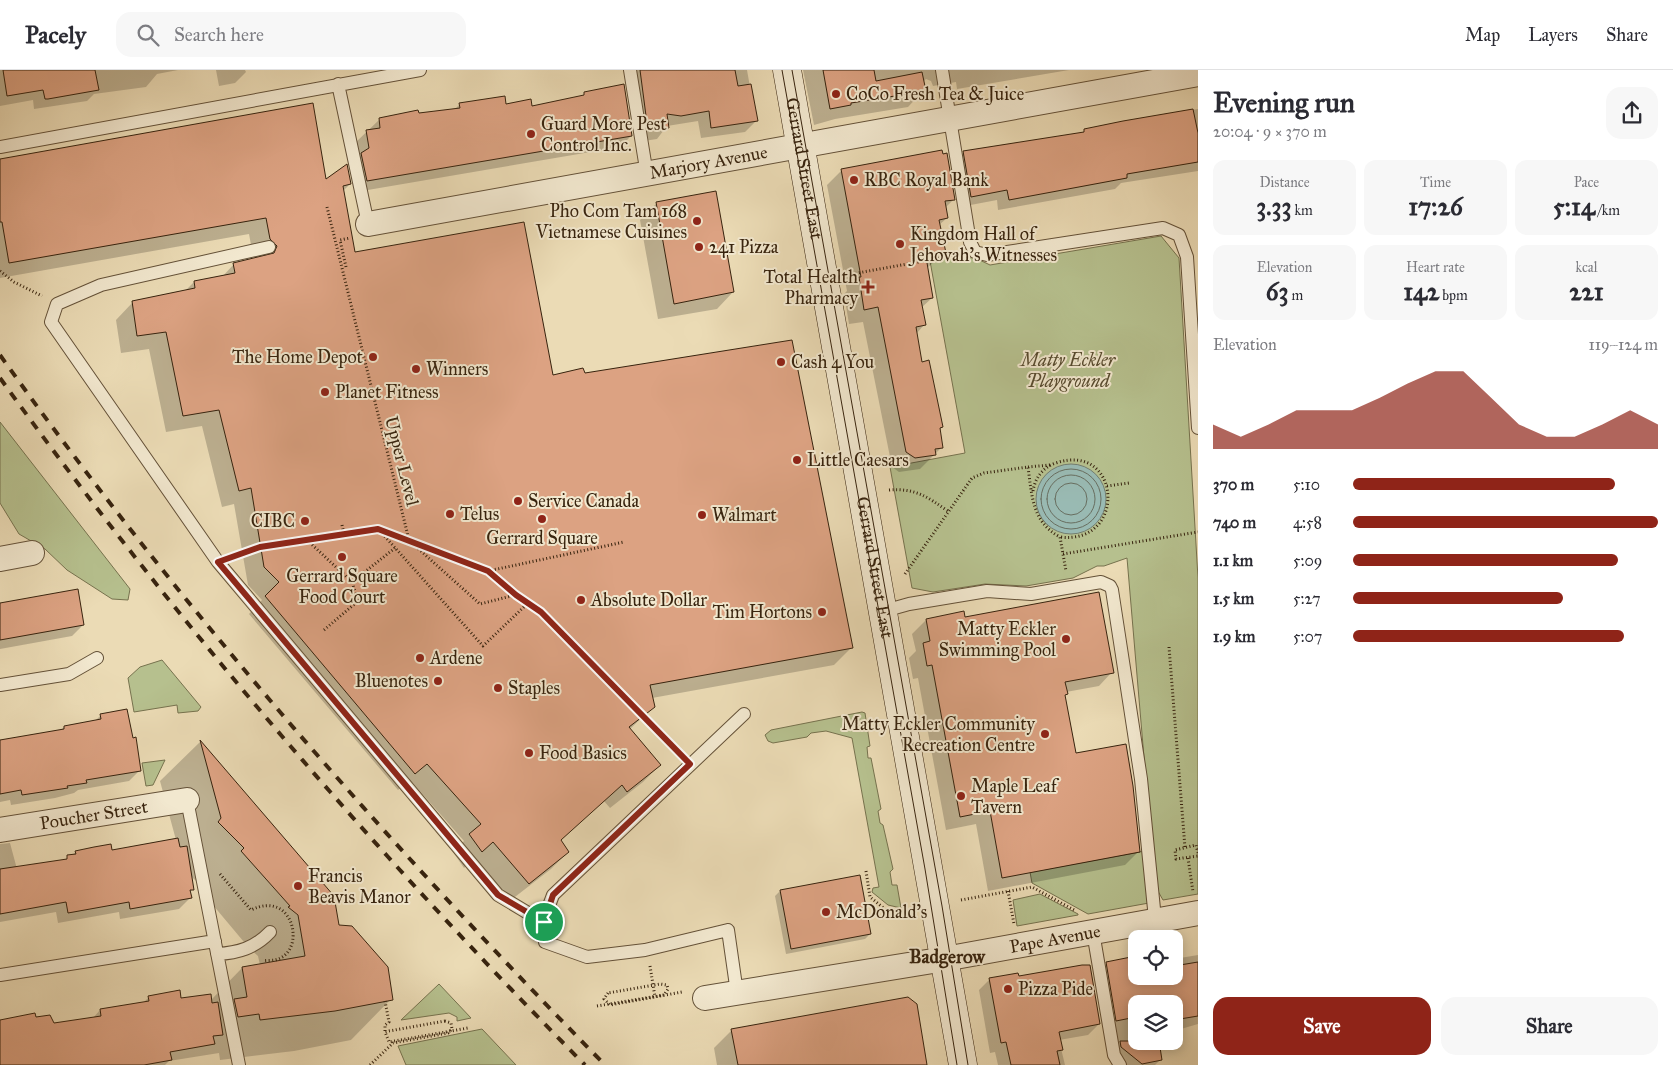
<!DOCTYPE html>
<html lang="en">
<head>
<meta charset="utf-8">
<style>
	:root { --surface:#fff; --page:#f7f7f7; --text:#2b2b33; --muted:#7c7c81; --line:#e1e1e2; --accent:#8f2418 }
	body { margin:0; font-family:"IM FELL Great Primer",serif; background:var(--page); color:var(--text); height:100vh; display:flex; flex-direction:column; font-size:19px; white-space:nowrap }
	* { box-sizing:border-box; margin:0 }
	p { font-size:16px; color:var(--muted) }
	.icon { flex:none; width:28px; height:28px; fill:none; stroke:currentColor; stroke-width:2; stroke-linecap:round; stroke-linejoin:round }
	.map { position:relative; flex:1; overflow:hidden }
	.sheet { display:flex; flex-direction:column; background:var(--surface); width:475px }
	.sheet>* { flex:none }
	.fabs { position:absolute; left:1128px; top:860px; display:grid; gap:10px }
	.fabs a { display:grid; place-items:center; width:55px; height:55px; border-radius:10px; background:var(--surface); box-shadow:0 2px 12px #0003; font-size:25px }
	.pin { position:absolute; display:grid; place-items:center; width:42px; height:42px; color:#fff; margin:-21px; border:2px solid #fff; border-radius:50%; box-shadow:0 1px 5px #0007 }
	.round { display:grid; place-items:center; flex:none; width:52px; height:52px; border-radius:15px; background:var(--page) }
	.headline { display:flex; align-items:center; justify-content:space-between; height:85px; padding:0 15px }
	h1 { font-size:28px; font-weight:700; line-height:38px }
	.metrics { display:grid; grid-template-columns:repeat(3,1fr); gap:8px; height:85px; padding:5px 15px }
	.metrics div { display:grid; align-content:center; border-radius:12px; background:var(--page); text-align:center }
	.metrics b { font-size:25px; font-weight:700 }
	.metrics small { font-size:14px; font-weight:400 }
	.metrics p { font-size:14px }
	.chart { height:140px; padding:10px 15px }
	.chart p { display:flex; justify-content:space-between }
	.chart svg { width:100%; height:90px; margin-top:5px; fill:var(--accent); opacity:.7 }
	.action { display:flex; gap:10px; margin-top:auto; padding:10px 15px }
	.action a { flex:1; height:58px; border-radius:15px; background:var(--accent); color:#fff; font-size:20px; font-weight:700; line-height:58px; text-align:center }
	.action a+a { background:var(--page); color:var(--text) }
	ul { padding:0 15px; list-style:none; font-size:16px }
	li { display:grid; grid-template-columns:80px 60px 1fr; align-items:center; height:38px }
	li i { height:12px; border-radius:6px; background:var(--accent) }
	header { display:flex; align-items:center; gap:30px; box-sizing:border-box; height:70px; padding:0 25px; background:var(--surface); border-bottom:1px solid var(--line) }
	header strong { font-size:24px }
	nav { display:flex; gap:28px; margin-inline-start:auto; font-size:18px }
	.search { width:350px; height:45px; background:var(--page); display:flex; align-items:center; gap:12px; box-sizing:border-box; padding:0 18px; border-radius:15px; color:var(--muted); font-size:19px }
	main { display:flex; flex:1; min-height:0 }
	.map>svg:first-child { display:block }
	.green { fill:#b6c08e; stroke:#76724e }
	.water { fill:#99bab3; stroke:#727e71 }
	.shadow { fill:#0003 }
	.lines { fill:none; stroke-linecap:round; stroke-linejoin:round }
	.shore { stroke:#686e60; stroke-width:1 }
	.building { fill:#dca282; stroke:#37230e }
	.lane-casing { stroke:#645138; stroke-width:14 }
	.street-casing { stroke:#645138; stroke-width:26 }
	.secondary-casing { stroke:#37230e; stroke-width:29 }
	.path { stroke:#37230e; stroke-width:3; stroke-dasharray:1 2.5; stroke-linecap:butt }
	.lane { stroke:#f2e8cf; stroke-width:12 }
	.street { stroke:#f2e8cf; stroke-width:24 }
	.secondary { stroke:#f2e8cf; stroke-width:28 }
	.tram { stroke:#37230e; stroke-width:1 }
	.rail { stroke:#37230e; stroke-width:4; stroke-dasharray:9 9; stroke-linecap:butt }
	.path-bridge { stroke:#37230e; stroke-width:3; stroke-dasharray:1 2.5; stroke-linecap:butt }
	.route-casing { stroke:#fff; stroke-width:10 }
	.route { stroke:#8f2418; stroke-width:6 }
	.poi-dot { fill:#8f2418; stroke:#f2e8cf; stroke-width:2 }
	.labels { text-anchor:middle; stroke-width:4; stroke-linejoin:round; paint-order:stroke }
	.poi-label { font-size:18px; fill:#37230e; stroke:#f2e8cf; text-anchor:start }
	.street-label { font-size:18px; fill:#37230e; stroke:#f2e8cf }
	.park-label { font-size:18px; font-style:italic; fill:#574a2e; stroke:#f2e8cf }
	.neighbourhood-label { font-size:19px; font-weight:bold; fill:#37230e; stroke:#f2e8cf }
</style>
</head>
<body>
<header>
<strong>Pacely</strong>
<div class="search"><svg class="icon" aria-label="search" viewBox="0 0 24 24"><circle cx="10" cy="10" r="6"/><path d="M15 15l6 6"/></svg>Search here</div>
<nav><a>Map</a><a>Layers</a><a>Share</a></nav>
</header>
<main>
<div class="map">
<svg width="1198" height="995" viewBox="0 0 1198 995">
	<rect width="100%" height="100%" fill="#ebdbb5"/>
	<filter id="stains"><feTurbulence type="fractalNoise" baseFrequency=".004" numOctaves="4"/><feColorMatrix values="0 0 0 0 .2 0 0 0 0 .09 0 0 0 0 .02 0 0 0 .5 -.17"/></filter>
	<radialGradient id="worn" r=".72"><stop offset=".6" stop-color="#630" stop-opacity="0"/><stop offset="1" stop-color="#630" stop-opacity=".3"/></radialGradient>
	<!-- green -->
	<path class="green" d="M1161,166l18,22 19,320v316l-35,6 -8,-14 -28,-328 -23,8h-7l-24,12 -47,8 -41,-2 -52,8 -21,-4 -22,-121 75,-14 -35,-192 35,-8 25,12z
		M0,352l130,167 -2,11 -16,-1 -45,-29 -22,-21 -26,-15 -19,-31z
		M162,590l39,47 -3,4 -20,2 -1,-8 -43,7 -6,-34 12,-11z
		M862,642l3,1 5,33 -3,1 1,11h3l10,51 -3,2 2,12 3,2 10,44 -3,3 2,13h5l4,23 -13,-3 -16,-13 1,-4 6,-1 -27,-149 -26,-7 -15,2 -4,4 -34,6 -5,-2 -3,-6 6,-5z
		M165,690l-12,25 -7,1 -4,-23z
		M1145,781l4,52 -61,11 -56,-31 -2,-11z
		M1040,824l38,20v1l-61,11 -4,-26z
		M439,914l32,34 -14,3v-4l-8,-4 -48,7z
		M482,959l34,36h-110l-8,-19z"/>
	<!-- water -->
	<path class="water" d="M1036 429a35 35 0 1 1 70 0a35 35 0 1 1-70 0Z"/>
	<!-- shadow -->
	<path class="shadow" d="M0,0h178l-21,4 -11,13 -52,7 -7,7 -53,8 -1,-9 -33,6z
		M216,0h29l1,2 -11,11 -16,3z
		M630,0h117l9,51 -11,11 -44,6 -3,-17 -31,5 -10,13 -20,3z
		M803,0h266l-112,19 -1,-7 -23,4 -2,-5 -5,-2 -3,3 1,8 -16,17 -73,12 -21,6z
		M585,24l46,42 -11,11 -264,45v-50l23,-22 75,-10 6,-6 71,3 50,-10z
		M1198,39v62l-77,12 -6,6 -117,21 -1,-10 -37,7 -7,-44 11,-11 118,-19 3,-2 38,-9z
		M0,91l350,23 -7,7 11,63 198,122 32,-2 267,274 -17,17 -182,33 1,9 -24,23 31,35 -17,17 -33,26 -6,-7 -44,40 8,11 -17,17 -40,31 -36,-42 -11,10 -11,-16 11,-11 -54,-61 -12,10 -149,-176 13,-14 -14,-15 -14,-81 -12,3 -20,-81 -36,6 -17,-83 -28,4 -5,-33 17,-18 52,-11 9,-9 28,-5 12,-13 22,-5 -3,-3 -4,-22 -249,44z
		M842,100l112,29 -9,9 2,10 -8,7 5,28 -17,15 5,30 -11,10 3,17 -8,9 5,29 20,64 -2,3 2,18 -21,21 -21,3 -7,-5 -29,-145 -14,2 -5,-30 3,-3 -20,-106z
		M715,123l18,99 -16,17 -59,10 -18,-99 16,-16z
		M0,535l83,20 -11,11 -72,13z
		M964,549l148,53 -13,14 -33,6 -2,4 11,59 64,96 -14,14 -137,26 -12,-67 -30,6 -28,-152 -5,1 -4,-21 7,-7 -4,-17 14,-14z
		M101,645l39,55 -11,11 -51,9 -4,3 -19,5 -44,7 -1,-5 -10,2v-61l60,-10 4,-4 30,-5z
		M200,672l133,155 5,29 53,73 -40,41 -57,11 -74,9 -1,-7 -50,8 -4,4h-165v-44l35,-3 18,6 40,-6 7,-8 43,-7 6,-6 62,3 31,-32 18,-3 -2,-9 -9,-8 -47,-56 2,-3 -14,-14 3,14 -4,4 1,5 -11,11 -59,10 -1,-7 -61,11 -2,-11 -56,10v-78l10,-1 7,26 45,-7 14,-10 35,-1 65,-11 -16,-59z
		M780,821l90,43 -5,5 -79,15 -11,-58z
		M1198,885v69l-24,7v-27h-38v37l25,18 -6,6h-36l-23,-91 11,-11 29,-6v19h38v-17z
		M1018,908l81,46 -11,11 -29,5 6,25h-67l-3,-13 -5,1 -11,-63 11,-11z
		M732,960l194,35h-209l-3,-17z"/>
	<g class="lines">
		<!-- shore -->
		<path class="shore" d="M1041 429a30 30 0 1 1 60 0a30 30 0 1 1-60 0Z
			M1047 429a24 24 0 1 1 48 0a24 24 0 1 1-48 0Z
			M1055 429a16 16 0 1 1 32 0a16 16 0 1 1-32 0Z"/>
	</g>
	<!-- building -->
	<path class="building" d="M3,0h92l4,20 -51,9h-3l-2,-9 -36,6z
		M640,0h95l3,16 13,-2 7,37 -47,7 -2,-17 -28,5 -14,-2 2,14 -21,3z
		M823,0h51l2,11 46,-9 4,19 -75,12v2l-21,4z
		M624,14l8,52 -265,45 -6,-28 8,-5 -3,-18 14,-2 -1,-10 39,-8 1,3 41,-5 -1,-5 46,-7 1,8 25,-5 1,7 52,-11v-3z
		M313,33l13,76 21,-15 4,20 -8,2 12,66 169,-30 29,153 30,-7 2,5 207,-33 61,308 -203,37 5,22 -26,20 32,38 -34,27 -5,-7 -61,55 8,12 -40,32 -36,-42 -11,10 -13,-18 12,-10 -54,-60 -12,10 -150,-178 14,-14 -15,-15 -13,-79 -12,3 -20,-81 -36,6 -17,-84 -29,4 -5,-35 63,-13 -1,-7 41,-8 -2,-10 41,-10 3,-7 -7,-7 -4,-21 -257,45 -7,-41h-2v-63z
		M1193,39l5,24v29l-71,12v4l-118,22 -2,-10 -36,7 -8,-46 121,-19v-3l39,-8z
		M942,80l1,4 4,-1 8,47 -10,1 3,17 -9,2 7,33 -20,4 7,41 -12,2 5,25 -10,2 6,35 7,-2 14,67 -3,1 3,20 -8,1 1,6 -21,3 -9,-6 -28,-145 -14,3 -5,-33h2l-20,-108z
		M716,121l18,101 -60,12 -18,-102z
		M78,519l6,36 -84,15v-37z
		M1099,522l15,81 -49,9 3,12 -3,1 11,58 50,-9 7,42 7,66 -138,26 -12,-67 -30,6 -28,-152 -5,1 -4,-23 7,-2 -4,-22 38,-8 1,6z
		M127,639l6,29 3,-1 5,34 -55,9 1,3 -20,3 1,2 -46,7 -1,-5 -21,4v-54l64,-11v-3l37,-7 -1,-5z
		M200,670l134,156 5,29 13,1 36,41 5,33 -58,11 -75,9 -1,-6 -21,3 -4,-18 13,-2 -5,-30 63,-11 -7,-41 -10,-8 2,-1 -49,-55 3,-3 -26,-26 3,-4z
		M178,768l2,9 7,-1 7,44h-4l2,8 -62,11 -1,-7 -61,11 -2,-11 -66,12v-45l67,-10v-4l9,-1 -1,-3 19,-4 17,-3 1,6z
		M860,805l11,59 -80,15 -11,-59z
		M1136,886v20h38v-10l24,-4v54l-24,4v-16h-38v13l-20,4 -10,-59z
		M1082,895h8l10,59 -41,8 4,18 -6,1 3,14h-49l-5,-23 -5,1 -12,-65 29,-5 1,3z
		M180,920l1,8 30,-4 1,9 6,-1 5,33 -10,1 2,8 -45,8 2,8 -28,5h-144v-45l35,-7 1,4 14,-2 4,8 47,-7 -1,-7 49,-8 -1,-5z
		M908,927l9,7 10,61h-189l-7,-36z
		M1120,971h39l3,19 -20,4 -21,-17z"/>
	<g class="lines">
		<!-- lane casing -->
		<g class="lane-casing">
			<path id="lane" d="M630,0l17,105
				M942,0l28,172 5,10 12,3 176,-27 16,7 8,22 11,171
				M338,14l30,140
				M0,77l420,-77
				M269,177l-168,38 -44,19 -6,18 167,240 280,333 45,27
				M884,541l25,-7 78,-13 44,3 70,-12 9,4 2,4 29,189 14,140
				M0,615l69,-11 28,-16
				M187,730l52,265
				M1093,862l21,123 6,10
				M217,884c21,-1 38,-6 53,-22
				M0,905l215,-34
				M737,923l-9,-63 -83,20 -58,7 -42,-15 -2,-20 10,-27 191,-181"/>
		</g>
		<!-- street casing -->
		<g class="street-casing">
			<g id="street">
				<path id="s1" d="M368,154l830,-150"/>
				<path d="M0,489l32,-6"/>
				<path id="s2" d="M0,760l187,-30"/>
				<path id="s3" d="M705,928l234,-38 259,-47"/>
			</g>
		</g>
		<!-- secondary casing -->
		<g class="secondary-casing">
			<g id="secondary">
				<path id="s4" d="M787,0l176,995"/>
			</g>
		</g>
		<!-- path -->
		<path class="path" d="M327,137l82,333
			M346,197l-6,-27 10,-2
			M0,201l14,11 28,14
			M852,204l105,-19
			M1028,397l22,-2
			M1107,416l22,-3
			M889,420c27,-2 38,7 59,21
			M1033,421c2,-13 10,-24 23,-28 65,-22 72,82 4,74
			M342,455l2,9
			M380,461l103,115 45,-43
			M307,470l45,42 43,-34
			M413,474l67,60 35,-9
			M1063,484l135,-22
			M234,486l26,-9 119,-18 109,42 28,24 25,16 138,142
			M488,501l136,-29
			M905,504l67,-96 12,-5 44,-6c4,29 4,55 32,70l6,34
			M324,560l34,-29 -6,-19
			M1169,577l16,201
			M1198,783l-2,-8 -21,5 1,9 22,-3
			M1188,788l5,34
			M866,801l4,26 21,17
			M220,804l31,36c43,-21 55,40 27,49 -4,2 -10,1 -15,2
			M1008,821l6,33
			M961,830l71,-13 44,24
			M650,896l5,31
			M608,923l-4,6 6,6 72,-13
			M385,931l4,21 -4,3v7
			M370,995l23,-22 55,-10 4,-4 -1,-6 -6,-2"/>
		<!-- lane -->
		<use href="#lane" class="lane"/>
		<!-- street -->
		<use href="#street" class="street"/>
		<!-- secondary -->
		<use href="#secondary" class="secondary"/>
		<!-- tram -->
		<path class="tram" d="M782,0l143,799 32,196
			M792,0l150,836 26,159"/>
		<!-- rail -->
		<path class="rail" d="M0,285c181,254 387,488 605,710
			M0,308c176,244 373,473 585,687"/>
		<!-- path-bridge -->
		<path class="path-bridge" d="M597,936l67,-11 4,-6 -1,-4 -7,-1 -52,9
			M445,951l-56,10 -4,1 4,10 79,-14"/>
	</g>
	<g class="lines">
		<!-- route casing -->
		<g class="route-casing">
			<path id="route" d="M378,459l110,42 28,24 25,17 149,152 -137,131 -9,27 -46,-27 -280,-333 42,-15z"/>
		</g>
		<!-- route -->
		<use href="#route" class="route"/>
	</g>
	<!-- markers -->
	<g class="poi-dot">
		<circle cx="836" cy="24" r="5"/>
		<circle cx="531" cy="64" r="5"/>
		<circle cx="854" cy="110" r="5"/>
		<circle cx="697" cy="151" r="5"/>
		<circle cx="900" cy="174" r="5"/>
		<circle cx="699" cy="177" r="5"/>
		<path d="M865.5 209.5h5v5h5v5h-5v5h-5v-5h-5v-5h5z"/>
		<circle cx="373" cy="287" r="5"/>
		<circle cx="781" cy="292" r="5"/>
		<circle cx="416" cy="299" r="5"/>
		<circle cx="325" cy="322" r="5"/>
		<circle cx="797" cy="390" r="5"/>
		<circle cx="518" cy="431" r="5"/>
		<circle cx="450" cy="444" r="5"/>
		<circle cx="702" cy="445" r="5"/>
		<circle cx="542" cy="449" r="5"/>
		<circle cx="305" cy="451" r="5"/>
		<circle cx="342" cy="487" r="5"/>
		<circle cx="581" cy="530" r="5"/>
		<circle cx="822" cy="542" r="5"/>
		<circle cx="1066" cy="569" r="5"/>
		<circle cx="420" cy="588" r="5"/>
		<circle cx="438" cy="611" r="5"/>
		<circle cx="498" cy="618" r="5"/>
		<circle cx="1045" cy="664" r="5"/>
		<circle cx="529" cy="683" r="5"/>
		<circle cx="961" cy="726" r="5"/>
		<circle cx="298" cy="816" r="5"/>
		<circle cx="826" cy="842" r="5"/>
		<circle cx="1008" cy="919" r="5"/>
	</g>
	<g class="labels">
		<!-- poi labels -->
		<g class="poi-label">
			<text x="846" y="30">CoCo Fresh Tea &amp; Juice</text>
			<text x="541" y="60">Guard More Pest<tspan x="541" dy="21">Control Inc.</tspan></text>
			<text x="864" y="116">RBC Royal Bank</text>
			<text x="687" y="147" text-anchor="end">Pho Com Tam 168<tspan x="687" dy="21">Vietnamese Cuisines</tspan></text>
			<text x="910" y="170">Kingdom Hall of<tspan x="910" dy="21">Jehovah's Witnesses</tspan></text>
			<text x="709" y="183">241 Pizza</text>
			<text x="858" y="213" text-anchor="end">Total Health<tspan x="858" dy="21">Pharmacy</tspan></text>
			<text x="363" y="293" text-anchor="end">The Home Depot</text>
			<text x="791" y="298">Cash 4 You</text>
			<text x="426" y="305">Winners</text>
			<text x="335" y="328">Planet Fitness</text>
			<text x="807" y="396">Little Caesars</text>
			<text x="528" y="437">Service Canada</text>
			<text x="460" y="450">Telus</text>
			<text x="712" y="451">Walmart</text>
			<text x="295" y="457" text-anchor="end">CIBC</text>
			<text x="542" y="474" text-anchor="middle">Gerrard Square</text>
			<text x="342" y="512" text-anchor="middle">Gerrard Square<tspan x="342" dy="21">Food Court</tspan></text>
			<text x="591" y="536">Absolute Dollar</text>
			<text x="812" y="548" text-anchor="end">Tim Hortons</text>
			<text x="1056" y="565" text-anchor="end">Matty Eckler<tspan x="1056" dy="21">Swimming Pool</tspan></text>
			<text x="430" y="594">Ardene</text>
			<text x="428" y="617" text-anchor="end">Bluenotes</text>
			<text x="508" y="624">Staples</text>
			<text x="1035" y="660" text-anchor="end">Matty Eckler Community<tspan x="1035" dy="21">Recreation Centre</tspan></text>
			<text x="539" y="689">Food Basics</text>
			<text x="971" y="722">Maple Leaf<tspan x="971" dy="21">Tavern</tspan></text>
			<text x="308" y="812">Francis<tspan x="308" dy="21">Beavis Manor</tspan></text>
			<text x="836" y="848">McDonald's</text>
			<text x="1018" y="925">Pizza Pide</text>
		</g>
		<!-- street labels -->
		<g class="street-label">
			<text dy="6" stroke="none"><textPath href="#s1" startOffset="346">Marjory Avenue</textPath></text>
			<text dy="6" stroke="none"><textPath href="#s4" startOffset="100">Gerrard Street East</textPath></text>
			<text transform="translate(402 391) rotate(76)" y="6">Upper Level</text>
			<text dy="6" stroke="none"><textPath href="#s4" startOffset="505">Gerrard Street East</textPath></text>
			<text dy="6" stroke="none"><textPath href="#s2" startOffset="95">Poucher Street</textPath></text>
			<text dy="6" stroke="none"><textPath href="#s3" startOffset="355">Pape Avenue</textPath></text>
		</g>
		<!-- park labels -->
		<g class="park-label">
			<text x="1068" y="296">Matty Eckler<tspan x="1068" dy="21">Playground</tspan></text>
		</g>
		<!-- neighbourhood labels -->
		<g class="neighbourhood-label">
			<text x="947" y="893">Badgerow</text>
		</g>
	</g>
	<rect width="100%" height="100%" filter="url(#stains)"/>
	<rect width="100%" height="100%" fill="url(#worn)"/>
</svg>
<div class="fabs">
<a><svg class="icon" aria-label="locate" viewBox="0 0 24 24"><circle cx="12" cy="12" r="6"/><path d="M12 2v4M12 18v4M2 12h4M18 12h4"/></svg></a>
<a><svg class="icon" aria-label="layers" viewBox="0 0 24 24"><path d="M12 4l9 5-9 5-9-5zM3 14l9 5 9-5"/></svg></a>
</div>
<div class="pin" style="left:544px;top:852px;background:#1e9e55"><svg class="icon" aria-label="arrive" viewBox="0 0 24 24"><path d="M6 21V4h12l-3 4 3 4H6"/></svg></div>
</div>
<section class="sheet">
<div class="headline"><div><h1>Evening run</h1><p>20:04 · 9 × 370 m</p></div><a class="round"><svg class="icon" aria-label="share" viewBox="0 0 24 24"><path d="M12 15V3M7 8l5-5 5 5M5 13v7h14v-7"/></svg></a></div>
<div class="metrics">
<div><p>Distance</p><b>3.33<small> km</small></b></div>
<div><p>Time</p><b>17:26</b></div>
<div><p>Pace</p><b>5:14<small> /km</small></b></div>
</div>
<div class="metrics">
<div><p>Elevation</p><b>63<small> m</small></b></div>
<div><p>Heart rate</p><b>142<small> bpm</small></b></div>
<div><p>kcal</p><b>221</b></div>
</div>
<div class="chart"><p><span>Elevation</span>119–124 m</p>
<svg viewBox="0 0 160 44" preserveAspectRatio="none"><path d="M0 44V32L10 38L20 32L30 25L40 25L50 25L60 19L70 12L80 6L90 6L100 19L110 32L120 38L130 38L140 32L150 25L160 32V44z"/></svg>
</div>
<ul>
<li><b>370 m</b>5:10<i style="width:86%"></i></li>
<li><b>740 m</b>4:58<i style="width:100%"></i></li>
<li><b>1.1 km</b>5:09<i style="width:87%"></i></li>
<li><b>1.5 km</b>5:27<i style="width:69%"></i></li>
<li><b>1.9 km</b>5:07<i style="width:89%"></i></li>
</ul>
<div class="action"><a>Save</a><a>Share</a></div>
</section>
</main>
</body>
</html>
